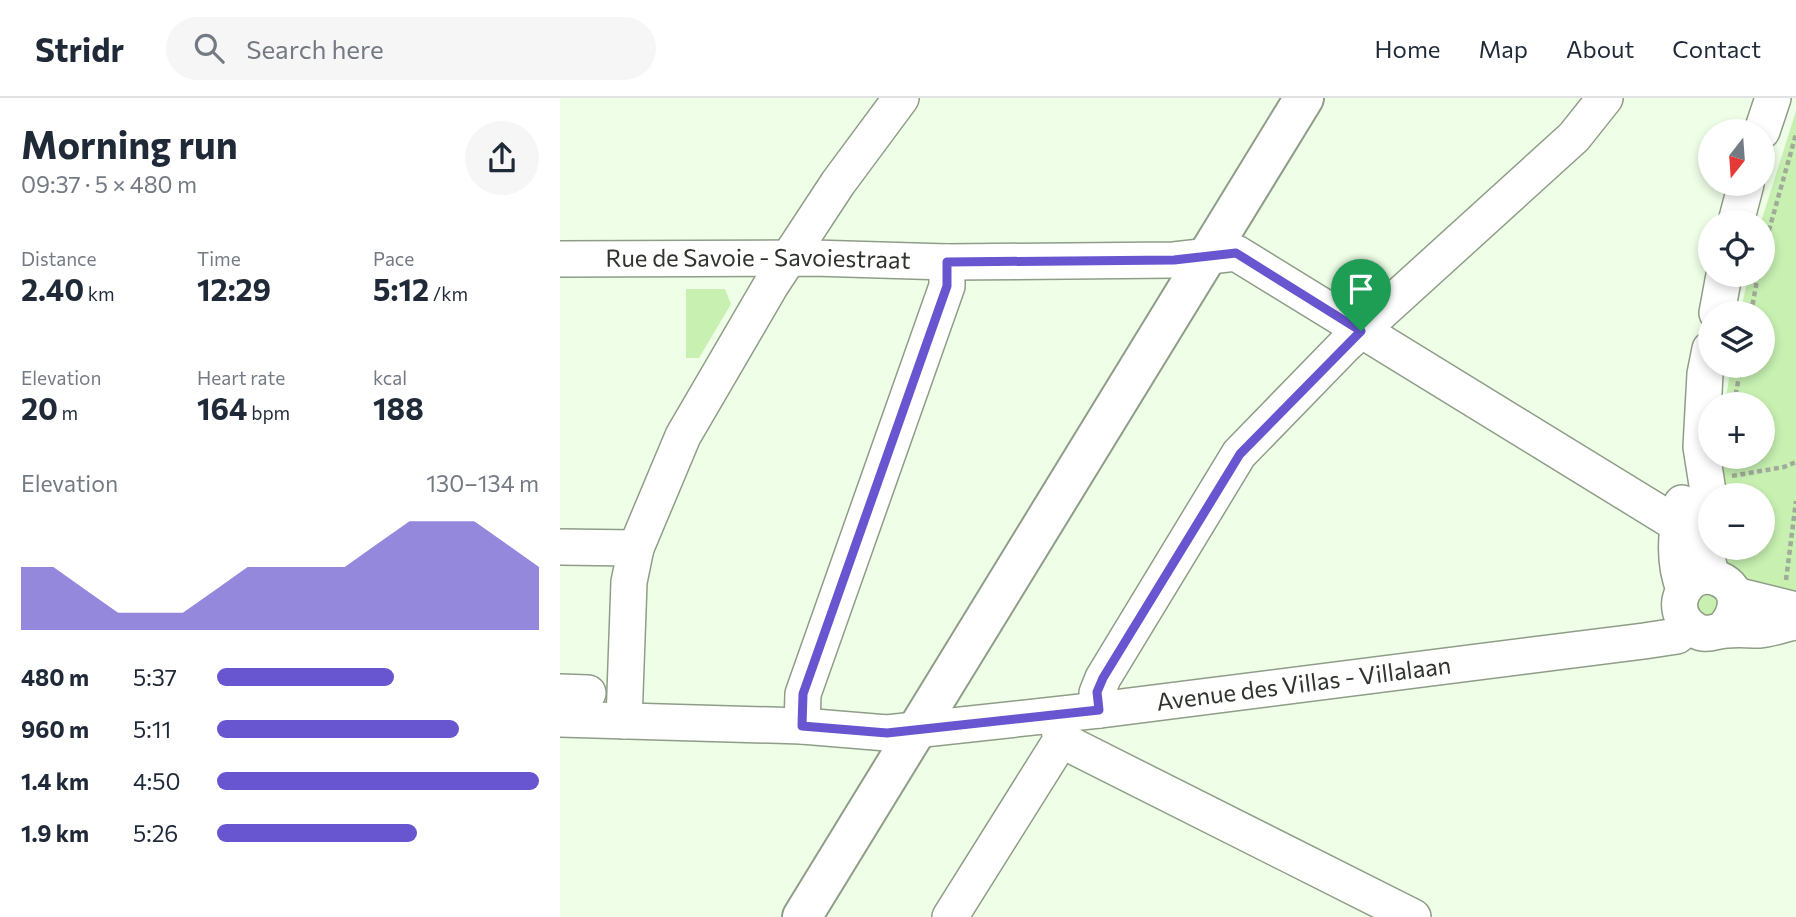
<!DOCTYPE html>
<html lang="en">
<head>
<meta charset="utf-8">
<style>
	:root { --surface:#fff; --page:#f6f6f7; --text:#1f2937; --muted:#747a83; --line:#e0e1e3; --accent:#6856d0 }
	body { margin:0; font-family:Commissioner,sans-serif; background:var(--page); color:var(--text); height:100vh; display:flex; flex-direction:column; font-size:26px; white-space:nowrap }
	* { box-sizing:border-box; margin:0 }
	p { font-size:23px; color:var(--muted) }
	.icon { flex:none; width:38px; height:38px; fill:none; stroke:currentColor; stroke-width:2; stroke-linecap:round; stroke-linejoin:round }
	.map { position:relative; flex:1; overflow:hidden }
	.panel { display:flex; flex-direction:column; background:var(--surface); width:560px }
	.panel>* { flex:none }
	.needle { width:46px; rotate:197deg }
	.buttons { position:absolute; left:1138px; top:21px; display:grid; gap:14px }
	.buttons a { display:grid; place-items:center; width:77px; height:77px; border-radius:50%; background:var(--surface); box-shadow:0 4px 10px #0003; font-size:35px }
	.pin { position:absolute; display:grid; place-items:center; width:60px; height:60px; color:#fff; margin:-72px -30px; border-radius:50% 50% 50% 0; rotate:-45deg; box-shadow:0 0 7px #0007 }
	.pin .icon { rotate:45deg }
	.round { display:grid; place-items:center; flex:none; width:74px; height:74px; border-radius:37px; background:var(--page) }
	.summary { display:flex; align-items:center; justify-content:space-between; height:119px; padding:0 21px }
	h1 { font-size:38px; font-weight:700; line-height:52px }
	.metrics { display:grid; grid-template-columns:repeat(3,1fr); gap:10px; height:119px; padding:7px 21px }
	.metrics div { display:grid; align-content:center }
	.metrics b { font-size:30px; font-weight:700 }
	.metrics small { font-size:19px; font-weight:400 }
	.metrics p { font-size:19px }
	.chart { height:196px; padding:14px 21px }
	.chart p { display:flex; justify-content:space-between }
	.chart svg { width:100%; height:126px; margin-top:7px; fill:var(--accent); opacity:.7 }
	ul { padding:0 21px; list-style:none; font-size:23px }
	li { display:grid; grid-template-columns:112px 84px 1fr; align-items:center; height:52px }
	li i { height:18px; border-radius:9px; background:var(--accent) }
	header { display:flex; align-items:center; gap:42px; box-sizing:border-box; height:98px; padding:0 35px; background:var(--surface); border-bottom:2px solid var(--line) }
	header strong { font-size:33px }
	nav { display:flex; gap:38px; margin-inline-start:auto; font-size:24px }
	.search { width:490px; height:63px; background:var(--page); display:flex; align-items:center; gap:18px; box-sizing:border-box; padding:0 24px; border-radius:38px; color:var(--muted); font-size:26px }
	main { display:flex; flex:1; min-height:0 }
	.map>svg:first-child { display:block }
	.green { fill:#c7f0b1 }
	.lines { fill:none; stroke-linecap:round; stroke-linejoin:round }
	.minor-casing { stroke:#8f9d88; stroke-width:38 }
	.major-casing { stroke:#8f9d88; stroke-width:42 }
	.path { stroke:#a0ab9a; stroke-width:4.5; stroke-dasharray:5 3.5; stroke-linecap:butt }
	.minor { stroke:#fff; stroke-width:35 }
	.major { stroke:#fff; stroke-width:38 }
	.route-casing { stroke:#fff; stroke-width:14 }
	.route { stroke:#6856d0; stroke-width:9 }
	.labels { text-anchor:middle; stroke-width:5; stroke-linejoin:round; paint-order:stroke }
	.street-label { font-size:24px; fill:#2f342c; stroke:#fff }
</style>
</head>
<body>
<header>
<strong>Stridr</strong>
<div class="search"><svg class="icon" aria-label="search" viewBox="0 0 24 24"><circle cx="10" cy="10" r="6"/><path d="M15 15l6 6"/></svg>Search here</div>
<nav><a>Home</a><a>Map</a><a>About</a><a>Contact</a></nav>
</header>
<main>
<section class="panel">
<div class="summary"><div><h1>Morning run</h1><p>09:37 · 5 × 480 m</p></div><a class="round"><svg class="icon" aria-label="share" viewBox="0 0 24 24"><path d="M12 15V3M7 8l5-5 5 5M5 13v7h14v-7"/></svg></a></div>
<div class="metrics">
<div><p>Distance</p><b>2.40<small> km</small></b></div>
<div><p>Time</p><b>12:29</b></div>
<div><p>Pace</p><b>5:12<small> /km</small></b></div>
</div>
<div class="metrics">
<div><p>Elevation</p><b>20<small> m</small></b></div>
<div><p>Heart rate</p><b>164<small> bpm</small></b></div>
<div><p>kcal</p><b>188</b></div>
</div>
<div class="chart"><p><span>Elevation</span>130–134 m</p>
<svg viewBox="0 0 160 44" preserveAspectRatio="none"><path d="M0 44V22L10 22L20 30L30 38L40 38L50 38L60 30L70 22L80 22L90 22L100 22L110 14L120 6L130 6L140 6L150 14L160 22V44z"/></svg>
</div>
<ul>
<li><b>480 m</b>5:37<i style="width:55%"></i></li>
<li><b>960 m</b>5:11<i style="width:75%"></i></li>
<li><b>1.4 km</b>4:50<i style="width:100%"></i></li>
<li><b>1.9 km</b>5:26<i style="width:62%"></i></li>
</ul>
</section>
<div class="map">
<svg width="1236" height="819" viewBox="0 0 1236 819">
	<rect width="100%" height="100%" fill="#effee7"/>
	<!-- green -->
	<path class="green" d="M1236,13v486l-22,-1 -43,-24 -14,-24h45v-53h-47l3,-38h44v-53h-37l6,-38h31v-53h-22l9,-38h13l-1,-53z
		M126,191h39l6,15 -32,54h-13z
		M1157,493l5,23 -22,4 -5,-22z"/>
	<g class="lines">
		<!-- minor casing -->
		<g class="minor-casing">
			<g id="minor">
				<path d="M1202,33l11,-33"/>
				<path d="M1176,124l10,-38"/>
				<path id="s1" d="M0,161l253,-1 134,4 227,-2 62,-7 441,271"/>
				<path d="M1157,215l7,-38"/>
				<path d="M1150,251l-5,25 -4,73 7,44 -4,50 7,35"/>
				<path d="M1122,405c-6,27 -9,60 2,86"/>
				<path d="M0,449l76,1"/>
				<path d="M1175,497l61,15"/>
				<path d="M1164,530c14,-15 18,-39 -5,-49 -31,-14 -57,31 -24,51 6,4 13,4 20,2 15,-4 28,-2 44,-2 12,-1 25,-6 37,-8"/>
				<path d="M0,594l28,1"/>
				<path d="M539,612l-2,-17 6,-15 136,-224 106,-109 229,-208 31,-39"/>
				<path id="s2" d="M0,621l242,7 85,7 212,-23 545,-69 33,-5 11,-10"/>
				<path d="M64,623l5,-139 7,-34 47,-112 88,-151 67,-102 63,-85"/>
				<path d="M242,628l1,-32 144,-408v-24"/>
				<path d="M501,642l352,177"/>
				<path d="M390,819l111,-177 -4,-22"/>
			</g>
		</g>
		<!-- major casing -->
		<g class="major-casing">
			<path id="major" d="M242,819l502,-819"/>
		</g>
		<!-- path -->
		<path class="path" d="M1202,157l34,-121
			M1191,215l7,-38
			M1174,305l7,-37
			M1172,378l52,-9 12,-5
			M1226,482l10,-79"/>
		<!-- minor -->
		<use href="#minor" class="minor"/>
		<!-- major -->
		<use href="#major" class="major"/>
	</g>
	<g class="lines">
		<!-- route casing -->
		<g class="route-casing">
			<path id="route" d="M676,155l125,78 -121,123 -137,224 -6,14 2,18 -212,23 -85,-7 1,-32 144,-408v-24l227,-2z"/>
		</g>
		<!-- route -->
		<use href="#route" class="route"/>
	</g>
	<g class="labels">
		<!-- street labels -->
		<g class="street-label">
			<text dy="8" stroke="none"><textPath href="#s1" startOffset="198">Rue de Savoie - Savoiestraat</textPath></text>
			<text dy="8" stroke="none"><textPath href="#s2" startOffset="747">Avenue des Villas - Villalaan</textPath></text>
		</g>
	</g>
</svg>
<div class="buttons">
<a><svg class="needle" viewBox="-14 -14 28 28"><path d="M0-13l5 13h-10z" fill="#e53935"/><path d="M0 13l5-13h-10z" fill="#747a83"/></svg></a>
<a><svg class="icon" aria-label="locate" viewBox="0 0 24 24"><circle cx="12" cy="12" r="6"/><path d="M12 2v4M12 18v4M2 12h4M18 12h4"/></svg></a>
<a><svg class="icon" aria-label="layers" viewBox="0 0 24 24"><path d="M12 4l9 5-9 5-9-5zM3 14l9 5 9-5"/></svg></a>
<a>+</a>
<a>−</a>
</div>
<div class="pin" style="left:801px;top:233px;background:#1e9e55"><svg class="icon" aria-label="arrive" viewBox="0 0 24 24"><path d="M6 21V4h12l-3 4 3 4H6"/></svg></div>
</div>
</main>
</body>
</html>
